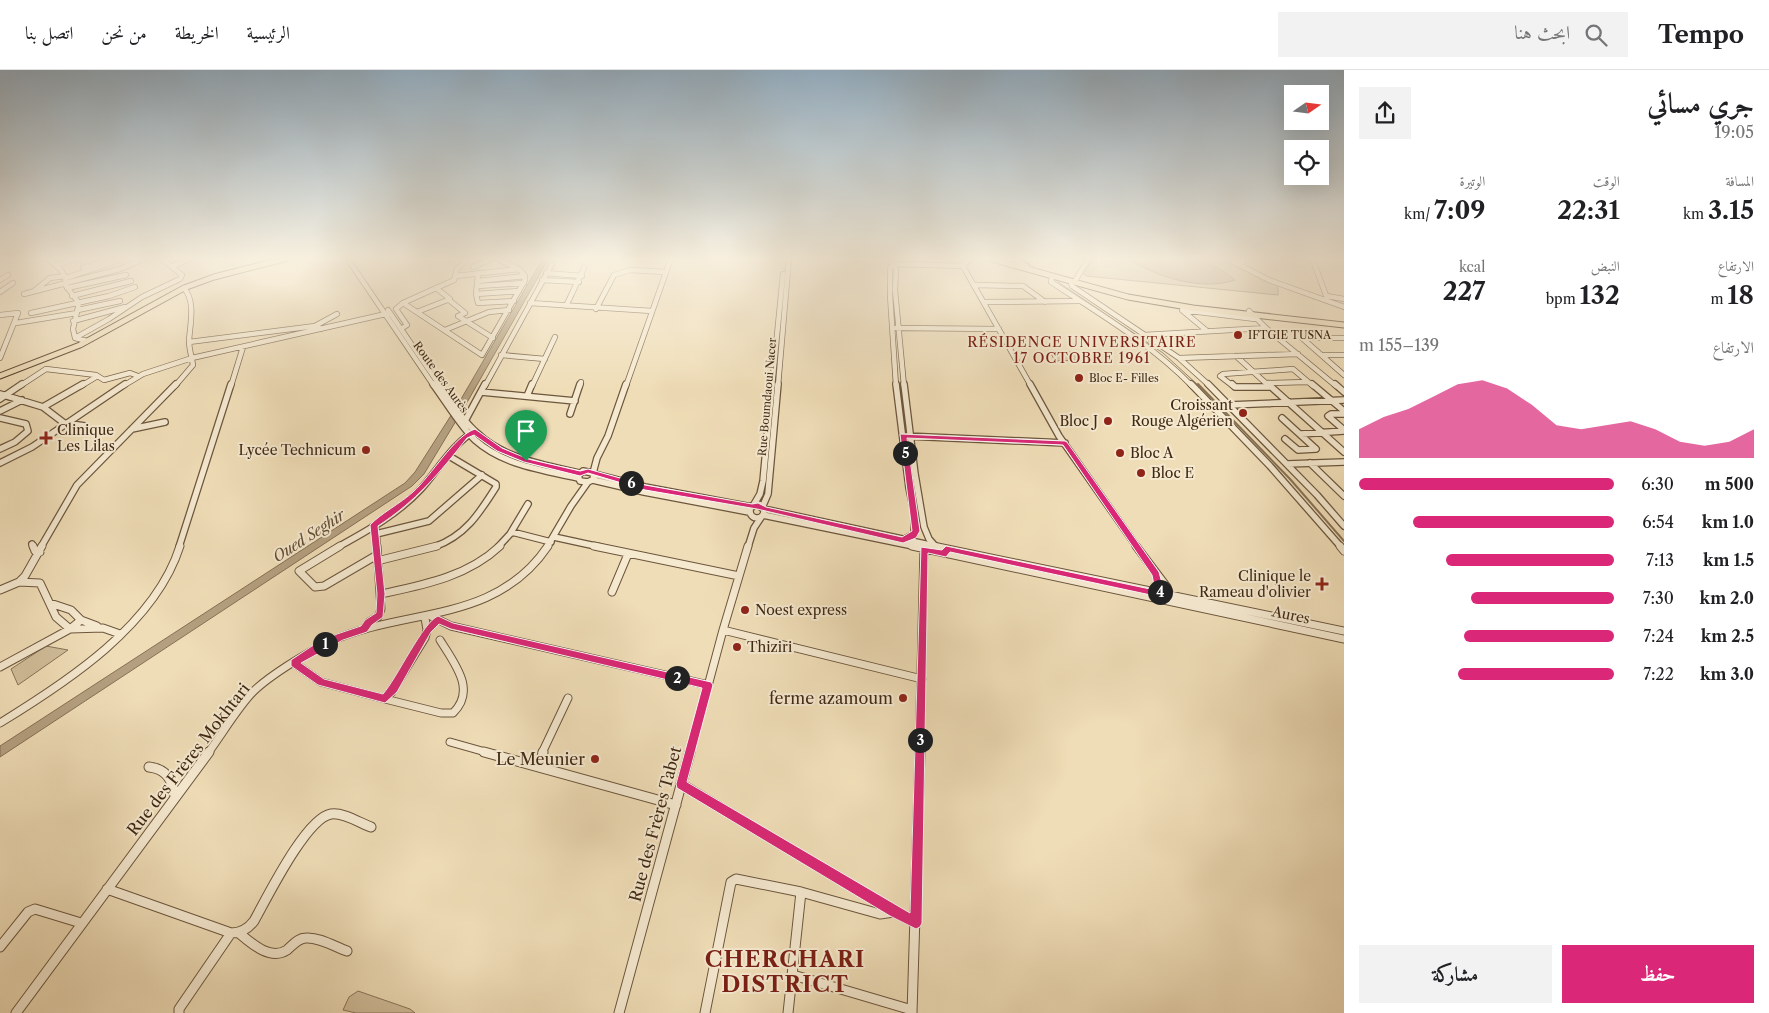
<!DOCTYPE html>
<html lang="ar">
<head>
<meta charset="utf-8">
<style>
	:root { --surface:#fff; --page:#f2f2f2; --text:#202124; --muted:#757577; --line:#e0e0e0; --accent:#db2777 }
	body { margin:0; font-family:"Libre Caslon Text",Amiri,serif; background:var(--page); color:var(--text); direction:rtl; height:100vh; display:flex; flex-direction:column; font-size:19px; white-space:nowrap }
	* { box-sizing:border-box; margin:0 }
	p { font-size:16px; color:var(--muted) }
	.icon { flex:none; width:28px; height:28px; fill:none; stroke:currentColor; stroke-width:2; stroke-linecap:round; stroke-linejoin:round }
	.map { position:relative; flex:1; overflow:hidden; direction:ltr }
	.side { display:flex; flex-direction:column; background:var(--surface); width:425px }
	.side>* { flex:none }
	.needle { width:32px; rotate:76deg }
	.tools { position:absolute; left:1284px; top:15px; display:grid; gap:10px }
	.tools a { display:grid; place-items:center; width:45px; height:45px; border-radius:0px; background:var(--surface); box-shadow:0 5px 20px #0002; font-size:25px }
	.pin { position:absolute; display:grid; place-items:center; width:42px; height:42px; color:#fff; margin:-51px -21px; border-radius:50% 50% 50% 0; rotate:-45deg; box-shadow:0 0 5px #0007 }
	.pin .icon { rotate:45deg }
	.km { position:absolute; width:25px; height:25px; margin:-12px; border-radius:50%; background:#222; color:#fff; font-size:14px; line-height:25px; text-align:center }
	.round { display:grid; place-items:center; flex:none; width:52px; height:52px; border-radius:0px; background:var(--page) }
	.head { display:flex; align-items:center; justify-content:space-between; height:85px; padding:0 15px }
	h1 { font-size:28px; font-weight:700; line-height:38px }
	.metrics { display:grid; grid-template-columns:repeat(3,1fr); gap:8px; height:85px; padding:5px 15px }
	.metrics div { display:grid; align-content:center }
	.metrics b { font-size:25px; font-weight:700 }
	.metrics small { font-size:14px; font-weight:400 }
	.metrics p { font-size:14px }
	.chart { height:140px; padding:10px 15px }
	.chart p { display:flex; justify-content:space-between }
	.chart svg { width:100%; height:90px; margin-top:5px; fill:var(--accent); opacity:.7 }
	.action { display:flex; gap:10px; margin-top:auto; padding:10px 15px }
	.action a { flex:1; height:58px; border-radius:0px; background:var(--accent); color:#fff; font-size:20px; font-weight:700; line-height:58px; text-align:center }
	.action a+a { background:var(--page); color:var(--text) }
	ul { padding:0 15px; list-style:none; font-size:16px }
	li { display:grid; grid-template-columns:80px 60px 1fr; align-items:center; height:38px }
	li i { height:12px; border-radius:6px; background:var(--accent) }
	header { display:flex; align-items:center; gap:30px; box-sizing:border-box; height:70px; padding:0 25px; background:var(--surface); border-bottom:1px solid var(--line) }
	header strong { font-size:24px }
	nav { display:flex; gap:28px; margin-inline-start:auto; font-size:18px }
	.search { width:350px; height:45px; background:var(--page); display:flex; align-items:center; gap:12px; box-sizing:border-box; padding:0 18px; border-radius:0px; color:var(--muted); font-size:19px }
	main { display:flex; flex:1; min-height:0 }
	.map>svg:first-child { display:block }
	.green { fill:#d1be9b; stroke:#887458 }
	.water { fill:#b4a080; stroke:#867055 }
	.lines { fill:none; stroke-linecap:round; stroke-linejoin:round }
	.stream-far1 { stroke:#867055; stroke-width:1 }
	.stream { stroke:#867055; stroke-width:2 }
	.minor-far3-casing { stroke:#6c563d; stroke-width:6 }
	.minor-far2-casing { stroke:#6c563d; stroke-width:8 }
	.minor-far1-casing { stroke:#6c563d; stroke-width:9 }
	.minor-casing { stroke:#6c563d; stroke-width:11 }
	.major-casing { stroke:#402914; stroke-width:7 }
	.minor-far3 { stroke:#f5e9d0; stroke-width:4.5 }
	.minor-far2 { stroke:#f5e9d0; stroke-width:5.5 }
	.minor-far1 { stroke:#f5e9d0; stroke-width:7 }
	.minor { stroke:#f5e9d0; stroke-width:9 }
	.major { stroke:#efddb7; stroke-width:5 }
	.route { fill:#db2777; stroke:#fff; fill-rule:evenodd }
	.poi-dot { fill:#8f2418; stroke:#f5e9d0; stroke-width:2 }
	.labels { text-anchor:middle; stroke-width:4; stroke-linejoin:round; paint-order:stroke }
	.far-poi-label { font-size:11px; fill:#402914; stroke:#f5e9d0; text-anchor:start }
	.far-street-label { font-size:11px; fill:#402914; stroke:#f5e9d0 }
	.far-quarter-label { font-size:14px; letter-spacing:1px; fill:#7a1f14; stroke:#f5e9d0 }
	.poi-label { font-size:14px; fill:#402914; stroke:#f5e9d0; text-anchor:start }
	.street-label { font-size:14px; fill:#402914; stroke:#f5e9d0 }
	.water-label { font-size:15px; font-style:italic; fill:#634d34; stroke:#f5e9d0 }
	.near-poi-label { font-size:16px; fill:#402914; stroke:#f5e9d0; text-anchor:end }
	.near-street-label { font-size:16px; fill:#402914; stroke:#f5e9d0 }
	.near-district-label { font-size:22px; font-weight:bold; letter-spacing:1px; fill:#7a1f14; stroke:#f5e9d0 }
</style>
</head>
<body>
<header>
<strong>Tempo</strong>
<div class="search"><svg class="icon" aria-label="search" viewBox="0 0 24 24"><circle cx="10" cy="10" r="6"/><path d="M15 15l6 6"/></svg>ابحث هنا</div>
<nav><a>الرئيسية</a><a>الخريطة</a><a>من نحن</a><a>اتصل بنا</a></nav>
</header>
<main>
<section class="side">
<div class="head"><div><h1>جري مسائي</h1><p>19:05</p></div><a class="round"><svg class="icon" aria-label="share" viewBox="0 0 24 24"><path d="M12 15V3M7 8l5-5 5 5M5 13v7h14v-7"/></svg></a></div>
<div class="metrics">
<div><p>المسافة</p><b>3.15<small> km</small></b></div>
<div><p>الوقت</p><b>22:31</b></div>
<div><p>الوتيرة</p><b>7:09<small> /km</small></b></div>
</div>
<div class="metrics">
<div><p>الارتفاع</p><b>18<small> m</small></b></div>
<div><p>النبض</p><b>132<small> bpm</small></b></div>
<div><p>kcal</p><b>227</b></div>
</div>
<div class="chart"><p><span>الارتفاع</span>139–155 m</p>
<svg viewBox="0 0 160 44" preserveAspectRatio="none"><path d="M0 44V30L10 24L20 20L30 14L40 8L50 6L60 10L70 18L80 28L90 30L100 28L110 26L120 30L130 36L140 38L150 36L160 30V44z"/></svg>
</div>
<ul>
<li><b>500 m</b>6:30<i style="width:100%"></i></li>
<li><b>1.0 km</b>6:54<i style="width:79%"></i></li>
<li><b>1.5 km</b>7:13<i style="width:66%"></i></li>
<li><b>2.0 km</b>7:30<i style="width:56%"></i></li>
<li><b>2.5 km</b>7:24<i style="width:59%"></i></li>
<li><b>3.0 km</b>7:22<i style="width:61%"></i></li>
</ul>
<div class="action"><a>حفظ</a><a>مشاركة</a></div>
</section>
<div class="map">
<svg width="1344" height="943" viewBox="0 0 1344 943">
	<rect width="100%" height="100%" fill="#efddb7"/>
	<filter id="stains"><feTurbulence type="fractalNoise" baseFrequency=".004" numOctaves="4"/><feColorMatrix values="0 0 0 0 .2 0 0 0 0 .09 0 0 0 0 .02 0 0 0 .5 -.17"/></filter>
	<radialGradient id="worn" r=".72"><stop offset=".6" stop-color="#630" stop-opacity="0"/><stop offset="1" stop-color="#630" stop-opacity=".3"/></radialGradient>
	<!-- green -->
	<path class="green" d="M1094,188h128l56,27v10l-192,-19 -3,-3z
		M1050,282h26l8,8 -29,1z
		M46,576l22,4 -50,35 -7,-16z
		M358,921l52,18 5,4h-59l-13,-3 6,-13z"/>
	<!-- water -->
	<path class="water" d="M543,188h6l-84,148 -41,68 -12,12 -412,271v-11l405,-263 10,-11 42,-66z
		M1137,188c38,0 70,-3 98,22 -32,11 -75,-2 -103,-19z"/>
	<g class="lines">
		<!-- stream-far1 -->
		<path class="stream-far1" d="M1020,188l14,9
			M1058,212l105,71 36,33"/>
		<!-- stream -->
		<path class="stream" d="M1198,314l92,95 54,62"/>
		<!-- minor-far3 casing -->
		<g class="minor-far3-casing">
			<path id="minor-far3" d="M47,188l14,12 4,7 1,9 13,17 -6,26 2,9 12,3
				M347,188l87,128
				M895,188l-5,10v27l6,91
				M973,188l-9,6v4l67,118
				M1089,188l-14,23 -4,2 1,3 107,72 31,28
				M1226,188l43,22 75,27
				M1236,188l7,4 -2,2
				M1312,188l15,40
				M1006,191l6,-3
				M894,194l70,2
				M56,195l22,-7
				M893,195l3,4 -1,21 9,96
				M173,196l18,-8
				M473,197l20,-9
				M83,198l27,-10
				M478,203l-2,21 2,9 36,-2
				M546,203l36,3
				M456,206l63,-7
				M1052,207l-1,5c49,32 100,62 141,104
				M66,208l59,-20
				M0,210l8,-5
				M542,210l37,2
				M478,211l47,-5
				M975,215l48,1 22,16
				M477,216l47,-3
				M67,218l59,-13
				M34,221l16,-13 15,-2
				M0,222l13,-9
				M24,224l96,-25 24,-10
				M476,224l43,-3
				M72,226l59,-15
				M1327,226l17,3
				M449,230l16,13 -7,3 35,22
				M984,232l95,-1
				M403,233l79,52 43,-75v-4l-6,-7 -24,-11
				M530,233l122,8
				M566,236l18,-38
				M596,239l18,-34 16,-5 36,2
				M78,240l42,-9
				M388,240l52,76
				M1182,240l73,9
				M1183,241l24,20
				M1249,241l17,17 70,58
				M417,242l33,-13 -14,-11
				M31,243l78,-17 26,-9
				M0,245l18,-2 -18,45
				M73,251l52,-14
				M16,253l61,-10
				M315,256l22,-12
				M895,258l104,1
				M401,259l6,-4 -11,-16 7,-6 51,-23 3,-11 11,-11
				M445,260l44,-18 20,-2
				M1144,265l122,-7
				M75,268l34,-19 33,-22 38,-18 2,-4 -21,-17
				M1344,268h-42l42,37
				M189,272l126,-16 6,3
				M501,285l44,4
				M1322,285h22
				M1236,286l33,30
				M1179,288l119,-4
				M1266,313l42,-1
				M20,316l26,-17 50,6 8,5 26,-7 8,3
				M81,316l15,-9
				M123,316l20,-12 49,-16 198,-45
				M175,316l18,-21c-1,-7 -4,-16 -4,-24 1,-17 7,-39 -5,-53
				M231,316l12,-39
				M485,316l67,-122
				M532,316l23,-49
				M580,316l1,-4
				M626,316l45,-128
				M772,316l11,-112
				M778,316l11,-128
				M1233,316l-13,-10 3,-2 70,-5 20,17"/>
		</g>
		<!-- minor-far2 casing -->
		<g class="minor-far2-casing">
			<path id="minor-far2" d="M433,314c12,16 28,43 42,56 28,25 67,30 103,38
				M439,314c12,17 22,35 38,49 27,26 68,32 103,40
				M896,314l13,104 6,28 -1,18 -11,6
				M904,314l11,90 9,53 5,12 7,8
				M1030,314l29,52 78,111
				M1191,314l79,82 71,81
				M1208,314l109,111 27,31
				M1232,314l3,3h36
				M1268,314l76,68
				M1312,314l32,27
				M1335,314l9,8
				M481,322l94,9
				M0,324l43,13 21,16 21,3
				M527,326l5,-12
				M0,329l22,-15
				M1229,335l115,-5
				M43,337l40,-23
				M0,341l22,-11
				M570,344l10,-30
				M1344,344h-13l-3,2 16,14
				M0,348l26,6 2,7 -13,11 -15,7
				M1282,348l34,31 -18,1 -13,-11
				M465,351l20,-37
				M132,359l33,-7
				M1301,364l43,-3
				M906,366l159,7
				M0,393l32,-16 93,-63
				M1310,393l34,33
				M1287,394l57,-2
				M583,401l10,2 1,6 -6,3 -8,-1 -2,-5z
				M593,403l4,-15 11,-22 18,-52
				M594,404l51,13 107,20
				M593,410l51,12 105,20
				M750 441a7 7 0 1 1 14 0a7 7 0 1 1-14 0Z
				M753,436l7,-12 3,-13 9,-97
				M762,438l6,-14 10,-110
				M764,439l175,38
				M763,445l155,32
				M376,461l1,16
				M512,462l39,10
				M376,464l53,-13 53,-46
				M554,467l46,10
				M32,474l1,3
				M41,477l36,-62 99,-101
				M179,477l52,-163
				M338,477c29,-16 60,-33 83,-58 17,-19 30,-43 52,-57
				M434,477c31,-11 45,-33 62,-60v-3l-47,-28
				M498,477l12,-13 18,-30
				M547,477l24,-41 17,-24
				M748,477l6,-19 8,-12"/>
		</g>
		<!-- minor-far1 casing -->
		<g class="minor-far1-casing">
			<path id="minor-far1" d="M33,476l2,5 5,1
				M340,476l-41,25 16,16 9,-1 53,-31
				M594,476l145,30
				M912,476l432,93
				M933,476l411,85
				M1136,476l31,41 4,12
				M1340,476l4,5
				M377,491l60,-15
				M1157,506l4,22
				M19,512l21,1 16,34 14,12 33,-1 17,6
				M0,520l19,-8 6,-6 17,-30
				M612,522l16,-38
				M381,524c42,-9 86,-17 119,-48
				M50,533l21,7 10,10 16,6
				M431,546l20,10 257,59
				M364,559l5,-7 9,-5 3,-8 -4,-63
				M723,560l199,49
				M294,593l27,19 64,17 6,-6 34,-55 2,-8 -2,-12
				M0,597l70,-38 11,-9
				M385,629l56,14h12c24,-23 1,-50 -13,-73
				M0,653c67,-41 155,-98 180,-177
				M450,672l39,11
				M208,683c14,-19 27,-41 42,-58 15,-17 58,-43 79,-53 76,-35 166,-17 219,-96
				M542,683l26,-55
				M690,683l33,-123 25,-84
				M919,683l5,-206"/>
		</g>
		<!-- minor casing -->
		<g class="minor-casing">
			<path id="minor" d="M484,682l192,53
				M149,697c18,2 23,13 26,29
				M541,697l2,-15
				M681,714l213,128 22,11
				M107,819l124,44c10,0 17,-4 23,-12 13,-23 52,-103 77,-107 12,-2 29,9 40,13
				M239,863c12,10 31,28 48,17 6,-5 11,-12 19,-12 14,-1 29,9 41,13
				M0,877l28,-35 7,-3 46,14
				M793,905l119,35
				M16,943l193,-261
				M179,943v-4l52,-76
				M619,943l71,-261
				M705,943l26,-131 5,-3 65,13 79,22 14,-2
				M788,943l13,-121
				M912,943l8,-261"/>
		</g>
		<!-- major casing -->
		<g class="major-casing">
			<path id="major" d="M988,188l140,39 65,11 151,17
				M1015,189l12,8
				M0,306l80,-31 104,-57 30,-11 74,-19"/>
		</g>
		<!-- minor-far3 -->
		<use href="#minor-far3" class="minor-far3"/>
		<!-- minor-far2 -->
		<use href="#minor-far2" class="minor-far2"/>
		<!-- minor-far1 -->
		<use href="#minor-far1" class="minor-far1"/>
		<!-- minor -->
		<use href="#minor" class="minor"/>
		<!-- major -->
		<use href="#major" class="major"/>
	</g>
	<!-- sky -->
	<linearGradient id="sky" x2="0" y2="1"><stop stop-color="#93acbe"/><stop offset="0.59" stop-color="#f8f0df"/><stop offset="1" stop-color="#f8f0df" stop-opacity="0"/></linearGradient>
	<rect width="1344" height="320" fill="url(#sky)"/>
	<!-- route -->
	<path class="route" d="M475,359l27,19 26,11 52,12 8,-2 57,16 107,19 6,-1 8,4 136,30 10,-6 -12,-97 165,7 2,1 92,130 6,22 -5,3 -210,-45 -4,5 -18,-4 -6,370 -2,4 -4,2 -26,-13 -213,-128 -1,-4 26,-96 -251,-59 -12,-5 -8,8 -34,60 -12,11 -67,-18 -27,-19v-6l21,-14 25,-12 24,-8 4,-6 11,-7 1,-19 -7,-69c10,-11 31,-22 43,-33 18,-16 41,-56 62,-63zM474,365l23,16 27,11 56,14 8,-3 57,17 112,19 146,34 13,-5 4,-7 -13,-93 156,7 89,130 3,15 -209,-44 -4,4 -21,-3 -11,366 -223,-131 26,-97 -2,-3 -258,-59 -15,-7c-15,6 -41,62 -55,78l-59,-15 -23,-16 42,-23 24,-8 5,-7 11,-8 2,-23 -7,-68c38,-25 61,-52 89,-88z"/>
	<!-- markers -->
	<g class="poi-dot">
		<circle cx="1238" cy="265" r="5"/>
		<circle cx="1079" cy="308" r="5"/>
		<circle cx="1243" cy="343" r="5"/>
		<circle cx="1108" cy="351" r="5"/>
		<path d="M43.5 360.5h5v5h5v5h-5v5h-5v-5h-5v-5h5z"/>
		<circle cx="366" cy="380" r="5"/>
		<circle cx="1120" cy="383" r="5"/>
		<circle cx="1141" cy="403" r="5"/>
		<path d="M1319.5 506.5h5v5h5v5h-5v5h-5v-5h-5v-5h5z"/>
		<circle cx="745" cy="540" r="5"/>
		<circle cx="737" cy="577" r="5"/>
		<circle cx="903" cy="628" r="5"/>
		<circle cx="595" cy="689" r="5"/>
	</g>
	<g class="labels">
		<!-- far-poi labels -->
		<g class="far-poi-label">
			<text x="1248" y="269">IFTGIE TUSNA</text>
			<text x="1089" y="312">Bloc E- Filles</text>
		</g>
		<!-- far-street labels -->
		<g class="far-street-label">
			<text transform="translate(441 307) rotate(54)" y="4">Route des Aurès</text>
			<text transform="translate(767 327) rotate(-85)" y="4">Rue Boumdaoui Nacer</text>
		</g>
		<!-- far-quarter labels -->
		<g class="far-quarter-label">
			<text x="1082" y="277">RÉSIDENCE UNIVERSITAIRE<tspan x="1082" dy="16">17 OCTOBRE 1961</tspan></text>
		</g>
		<!-- poi labels -->
		<g class="poi-label">
			<text x="1233" y="340" text-anchor="end">Croissant<tspan x="1233" dy="16">Rouge Algérien</tspan></text>
			<text x="1098" y="356" text-anchor="end">Bloc J</text>
			<text x="57" y="365">Clinique<tspan x="57" dy="16">Les Lilas</tspan></text>
			<text x="356" y="385" text-anchor="end">Lycée Technicum</text>
			<text x="1130" y="388">Bloc A</text>
			<text x="1151" y="408">Bloc E</text>
			<text x="1311" y="511" text-anchor="end">Clinique le<tspan x="1311" dy="16">Rameau d'olivier</tspan></text>
			<text x="755" y="545">Noest express</text>
			<text x="747" y="582">Thiziri</text>
		</g>
		<!-- street labels -->
		<g class="street-label">
			<text transform="translate(1291 545) rotate(12)" y="5">Aures</text>
		</g>
		<!-- water labels -->
		<g class="water-label">
			<text transform="translate(309 466) rotate(-33)" y="5">Oued Seghir</text>
		</g>
		<!-- near-poi labels -->
		<g class="near-poi-label">
			<text x="893" y="634">ferme azamoum</text>
			<text x="585" y="695">Le Meunier</text>
		</g>
		<!-- near-street labels -->
		<g class="near-street-label">
			<text transform="translate(188 689) rotate(-52)" y="6">Rue des Frères Mokhtari</text>
			<text transform="translate(655 754) rotate(-75)" y="6">Rue des Frères Tabet</text>
		</g>
		<!-- near-district labels -->
		<g class="near-district-label">
			<text x="785" y="897">CHERCHARI<tspan x="785" dy="25">DISTRICT</tspan></text>
		</g>
	</g>
	<rect width="100%" height="100%" filter="url(#stains)"/>
	<rect width="100%" height="100%" fill="url(#worn)"/>
</svg>
<div class="tools">
<a><svg class="needle" viewBox="-14 -14 28 28"><path d="M0-13l5 13h-10z" fill="#e53935"/><path d="M0 13l5-13h-10z" fill="#757577"/></svg></a>
<a><svg class="icon" aria-label="locate" viewBox="0 0 24 24"><circle cx="12" cy="12" r="6"/><path d="M12 2v4M12 18v4M2 12h4M18 12h4"/></svg></a>
</div>
<div class="pin" style="left:526px;top:391px;background:#1e9e55"><svg class="icon" aria-label="arrive" viewBox="0 0 24 24"><path d="M6 21V4h12l-3 4 3 4H6"/></svg></div>
<b class="km" style="left:325px;top:574px">1</b>
<b class="km" style="left:677px;top:608px">2</b>
<b class="km" style="left:920px;top:670px">3</b>
<b class="km" style="left:1160px;top:522px">4</b>
<b class="km" style="left:905px;top:383px">5</b>
<b class="km" style="left:631px;top:413px">6</b>
</div>
</main>
</body>
</html>
